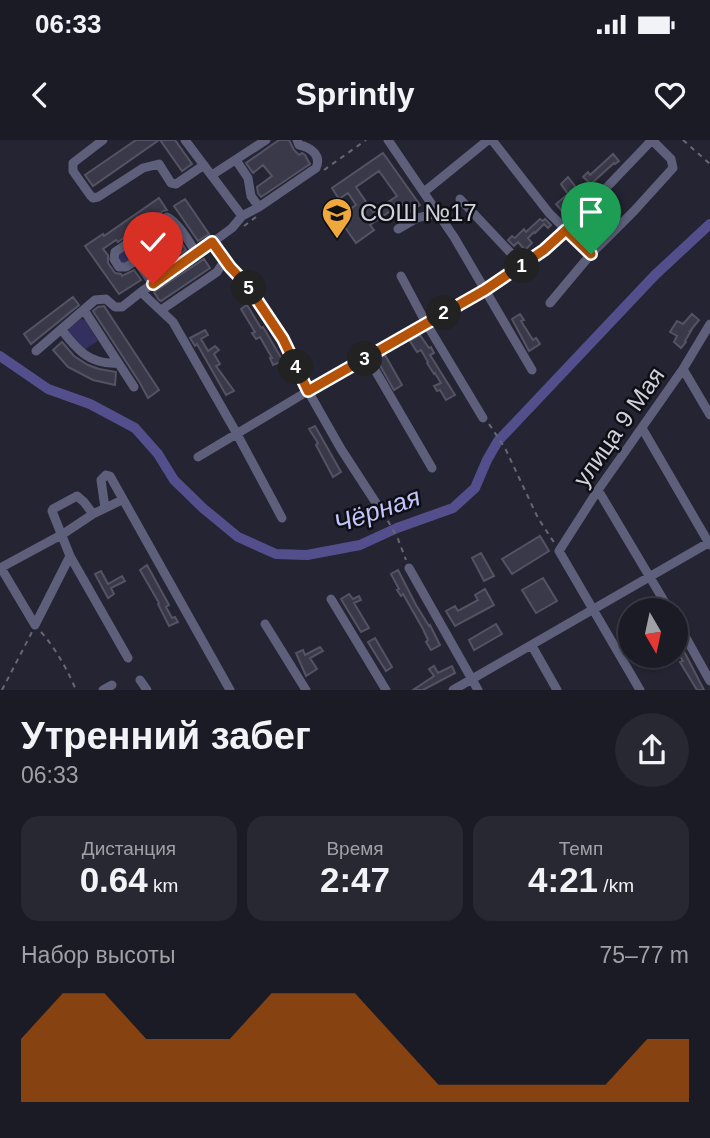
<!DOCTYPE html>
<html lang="ru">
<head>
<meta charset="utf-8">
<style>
	:root { --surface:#1b1b26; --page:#282832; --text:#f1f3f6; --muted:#a0a1a7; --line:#393943; --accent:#b45309 }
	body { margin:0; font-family:Helvetica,sans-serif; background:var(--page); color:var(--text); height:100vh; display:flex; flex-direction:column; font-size:26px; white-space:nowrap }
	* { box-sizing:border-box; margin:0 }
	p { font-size:23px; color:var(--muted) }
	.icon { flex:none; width:38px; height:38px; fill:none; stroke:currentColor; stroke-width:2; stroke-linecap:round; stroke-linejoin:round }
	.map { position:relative; height:550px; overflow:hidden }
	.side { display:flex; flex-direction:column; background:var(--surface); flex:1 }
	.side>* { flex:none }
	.needle { width:46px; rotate:171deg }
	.buttons { position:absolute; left:618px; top:458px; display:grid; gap:14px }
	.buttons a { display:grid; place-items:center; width:70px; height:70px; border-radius:50%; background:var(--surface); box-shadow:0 2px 5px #0004,0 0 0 2px var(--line); font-size:35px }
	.pin { position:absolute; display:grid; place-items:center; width:60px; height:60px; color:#fff; margin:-72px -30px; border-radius:50% 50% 50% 0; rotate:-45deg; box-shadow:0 0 7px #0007 }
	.pin .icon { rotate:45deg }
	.km { position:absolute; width:35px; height:35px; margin:-18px; border-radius:50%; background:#222; color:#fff; font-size:19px; line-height:35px; text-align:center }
	.round { display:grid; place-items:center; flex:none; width:74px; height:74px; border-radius:37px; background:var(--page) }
	.headline { display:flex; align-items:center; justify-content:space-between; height:119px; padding:0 21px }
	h1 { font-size:38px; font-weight:700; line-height:52px }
	.stats { display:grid; grid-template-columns:repeat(3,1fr); gap:10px; height:119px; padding:7px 21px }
	.stats div { display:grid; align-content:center; border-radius:18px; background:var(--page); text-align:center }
	.stats b { font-size:35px; font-weight:700 }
	.stats small { font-size:19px; font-weight:400 }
	.stats p { font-size:19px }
	.chart { height:196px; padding:14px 21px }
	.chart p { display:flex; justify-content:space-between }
	.chart svg { width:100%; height:126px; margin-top:7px; fill:var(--accent); opacity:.7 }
	.status { display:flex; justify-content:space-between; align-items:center; height:49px; padding:0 35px; background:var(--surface); direction:ltr }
	.status svg { height:19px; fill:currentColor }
	header { display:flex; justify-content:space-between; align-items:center; height:91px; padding:0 21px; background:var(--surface); font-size:32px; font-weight:700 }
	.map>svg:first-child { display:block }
	.green { fill:#333060 }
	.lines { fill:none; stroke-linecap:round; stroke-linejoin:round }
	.river { stroke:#524f8c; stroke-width:10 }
	.building { fill:#393949; stroke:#535364; stroke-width:2; fill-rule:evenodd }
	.path { stroke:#686875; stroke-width:2; stroke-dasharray:5 5; stroke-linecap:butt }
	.minor { stroke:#5e5f7a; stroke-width:9 }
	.route-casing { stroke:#fff; stroke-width:14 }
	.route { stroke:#b45309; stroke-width:9 }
	.labels { text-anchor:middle; stroke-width:5; stroke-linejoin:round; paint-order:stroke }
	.poi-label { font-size:24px; fill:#d1d1db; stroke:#0e0e15; text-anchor:start }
	.street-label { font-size:24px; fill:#d1d1db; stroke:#0e0e15 }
	.water-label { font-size:26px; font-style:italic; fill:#c3c4fa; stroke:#0e0e15 }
</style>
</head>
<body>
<div class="status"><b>06:33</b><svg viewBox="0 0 49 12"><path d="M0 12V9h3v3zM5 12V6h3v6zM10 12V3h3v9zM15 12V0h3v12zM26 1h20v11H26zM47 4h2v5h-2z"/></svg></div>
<header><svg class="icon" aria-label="back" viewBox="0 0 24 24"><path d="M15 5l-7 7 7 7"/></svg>Sprintly<svg class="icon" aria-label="heart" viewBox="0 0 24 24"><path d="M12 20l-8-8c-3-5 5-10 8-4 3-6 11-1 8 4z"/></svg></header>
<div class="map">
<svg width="710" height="550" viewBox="0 0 710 550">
	<rect width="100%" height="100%" fill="#242433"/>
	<!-- green -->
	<path class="green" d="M163,81l6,1 4,6 -2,5 -49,31 -6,-7 1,-5z
		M81,179l4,1 13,21 -14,9 -6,-4 -10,-14 1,-4z"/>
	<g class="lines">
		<!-- river -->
		<path class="river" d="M0,216l48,33 42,15 45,24 23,26 16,26 30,29 34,28 38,17 31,1 53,-10 37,-17 56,-20 22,-20 12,-28 11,-19 157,-166 55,-51"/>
	</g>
	<!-- building -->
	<path class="building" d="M136,0h23l-66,46 -8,-11z
		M160,0h15l17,24 -10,7z
		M279,0h10l5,10 5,5 3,-2 3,2 5,9 -49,33 -3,-4 -1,-6 15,-11 -9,-11 -10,8 -7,-10z
		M383,13l37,52 -12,8 -6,-10 -32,22 4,5 -18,13 -18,-26 18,-12 -8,-12 -9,6 -7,-11zM379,31l18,25 -24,16 -17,-25z
		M613,14l6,7 -4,3 -1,-1 -23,21 -8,-7 5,-5 2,3z
		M568,37l14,18 -20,16 -6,-7 12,-10 -7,-10z
		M159,58l8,12 -4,1 -45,31 -2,-2 -13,9 5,6v8l7,10 6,1 1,2 12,-6 7,10 -22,14 -34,-48 18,-12 1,2z
		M185,59l24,35 -11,7 -24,-35z
		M540,79l3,2 2,-2 6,6 -3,3 -4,-4 -9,9 -1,-1 -6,6 4,5 -7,7 -7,-8 -4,4 -6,-6 4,-4 3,2 9,-9 2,3z
		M180,100l6,10 -33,22 -7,-10z
		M204,119l6,9 -49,33 -2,-1 -5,-8z
		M73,157l6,8 -48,39 -7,-10z
		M247,165l14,23 2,-1 20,34 -10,4 -3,-7h2l-12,-21 -4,2 -4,-6 3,-1 -14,-23z
		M104,166l55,84 -11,8 -8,-15 -47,-72 5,-4z
		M520,174l4,6 -3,1 12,19 3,-2 4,6 -11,7 -17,-32z
		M692,174l7,6 -9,11h1l-6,10 1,1 -5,6 -7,-6 3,-6 -7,-4 7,-11 6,3z
		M205,190l3,5 -7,4 7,12 7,-5 4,4 -5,4 6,10 -4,2 18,25 -8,4 -29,-51 -2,2 -5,-8z
		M420,195l9,13 2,-1 3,6 -4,2 25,40 -9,5 -6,-10 -3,1 -3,-5 7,-3 -6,-10 -1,1 -7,-11 1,-1 -7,-12 -4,2 -7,-11z
		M62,202l12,14 14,9 11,4 17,3 -1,13 -22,-5 -25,-13 -15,-17z
		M385,215l17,30 -8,5 -17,-30z
		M315,286l26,46 -8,5 -17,-32 2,-2 -9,-14z
		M540,396l9,15 -37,23 -10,-15z
		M481,413l13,23 -10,5 -12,-23z
		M147,425l22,40 -3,2 6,11 3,-1 3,5 -9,4 -11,-22 1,-1 -19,-33z
		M398,430l18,35 13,21 1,-1 10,20 -9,5 -5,-8 2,-2 -5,-11 -20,-35 -2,2 -4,-6 2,-1 -8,-15z
		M101,431l7,13 14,-8 3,5 -14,7 3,6 -6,4 -13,-24z
		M543,438l14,23 -21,12 -14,-23z
		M485,449l9,16 -39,21 -9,-15 9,-5 3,5 20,-11 -3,-5z
		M349,454l4,5 6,-3 2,4 -7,3 15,25 -8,4 -20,-33z
		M496,484l6,10 -28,16 -5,-10z
		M375,498l17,29 -6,4 -18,-29z
		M676,499l10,16 18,35h-7l-17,-28 3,-1 -6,-9 -1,1z
		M320,507l3,4 -13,7 7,11 -11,7 -10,-23 7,-3 2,5z
		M434,526l4,7 14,-7 3,7 -32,17h-10l21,-14 -5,-7z"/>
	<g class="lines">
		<!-- path -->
		<path class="path" d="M683,0l27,24
			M324,30l42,-30
			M244,86l12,-9
			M489,284l16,24 33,70 17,26
			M383,372l15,27 8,21
			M41,492c15,17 26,37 35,58
			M2,550l30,-58"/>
		<!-- minor -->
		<path class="minor" d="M103,0l-30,23v8l17,24 3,3 5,-1 45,-29 16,-4 12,19 5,1 28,-19
			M185,0l57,76 -10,12 -19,14 17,25 17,18 36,54 25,52 33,58 37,57
			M388,0l66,97 78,133
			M492,0l57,73 42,41
			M236,20l12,18 3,18 8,11
			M212,35l54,-35
			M424,52l64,-52
			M460,59l62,66
			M242,76l17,-9 57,-39c6,-13 -6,-21 -17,-23l-2,-5
			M398,89l19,-11 20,-5
			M181,91l-55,36h-7l-5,-8 1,-7 52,-35c12,6 22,25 30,37
			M213,102l-72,50 32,30 64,112 45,84
			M136,120l17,24
			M401,136l25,47 57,95
			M550,163l41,-49 43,-43 39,-43 -2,-9 -19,-19
			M164,168l53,-36 8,-12
			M84,170l50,77
			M61,189c16,21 29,36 57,34
			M36,211l59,-51 11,-1 9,8h7l19,-15
			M368,218l64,110
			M683,229l27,46
			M642,288l68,117
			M198,317l110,-66 177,-101 37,-25 22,-15 22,-20 86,-90
			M598,350l72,121
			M105,368l-4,-28 5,-5 4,1 120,214
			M93,374l-9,-12 -7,-6 -24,13 -1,2 18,45 58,102
			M0,428l63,-34 30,-20 29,-14
			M1,428l34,57
			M409,428l69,122
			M331,459l55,91
			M676,480l34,61
			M265,484l41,66
			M35,485l35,-69
			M532,506l25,44
			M140,540l7,10
			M103,550l9,-5
			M453,550l257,-148
			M640,550l-81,-139 39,-61 85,-121 27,-45"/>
	</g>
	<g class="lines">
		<!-- route casing -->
		<g class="route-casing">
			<path id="route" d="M153,144l59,-42 18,25 17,18 36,54 25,52 177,-101 59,-40 22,-20 25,24"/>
		</g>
		<!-- route -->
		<use href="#route" class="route"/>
	</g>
	<!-- icons -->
	<defs>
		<g id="school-pin" transform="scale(1.575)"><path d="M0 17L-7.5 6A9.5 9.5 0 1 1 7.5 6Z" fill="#eea83c" stroke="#0e0e15"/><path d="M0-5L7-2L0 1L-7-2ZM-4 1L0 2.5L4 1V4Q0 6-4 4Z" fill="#111"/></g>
	</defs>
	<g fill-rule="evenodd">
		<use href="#school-pin" x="337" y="73"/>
	</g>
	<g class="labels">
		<!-- poi labels -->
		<g class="poi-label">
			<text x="360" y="81">СОШ №17</text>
		</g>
		<!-- street labels -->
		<g class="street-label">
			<text transform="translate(619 287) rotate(-55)" y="8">улица 9 Мая</text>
		</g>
		<!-- water labels -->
		<g class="water-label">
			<text transform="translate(377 370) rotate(-19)" y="9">Чёрная</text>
		</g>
	</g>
</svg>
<div class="buttons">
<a><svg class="needle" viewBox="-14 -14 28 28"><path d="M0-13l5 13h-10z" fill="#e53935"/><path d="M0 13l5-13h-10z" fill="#a0a1a7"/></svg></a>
</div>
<div class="pin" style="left:591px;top:114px;background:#1e9e55"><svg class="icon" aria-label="arrive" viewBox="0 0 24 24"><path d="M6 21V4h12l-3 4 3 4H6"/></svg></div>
<div class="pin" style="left:153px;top:144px;background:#d93025"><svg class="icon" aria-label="check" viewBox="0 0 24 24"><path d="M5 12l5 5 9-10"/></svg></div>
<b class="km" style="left:522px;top:126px">1</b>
<b class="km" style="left:444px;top:173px">2</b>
<b class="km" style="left:365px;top:219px">3</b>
<b class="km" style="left:296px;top:227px">4</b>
<b class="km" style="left:249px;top:148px">5</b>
</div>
<section class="side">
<div class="headline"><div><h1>Утренний забег</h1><p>06:33</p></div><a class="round"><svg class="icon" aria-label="share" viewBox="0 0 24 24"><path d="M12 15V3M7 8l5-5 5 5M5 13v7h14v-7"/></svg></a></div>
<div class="stats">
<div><p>Дистанция</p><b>0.64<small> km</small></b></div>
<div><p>Время</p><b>2:47</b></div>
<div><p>Темп</p><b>4:21<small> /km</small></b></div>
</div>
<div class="chart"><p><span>Набор высоты</span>75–77 m</p>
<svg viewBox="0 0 160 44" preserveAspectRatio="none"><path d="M0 44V22L10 6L20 6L30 22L40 22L50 22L60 6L70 6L80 6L90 22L100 38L110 38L120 38L130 38L140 38L150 22L160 22V44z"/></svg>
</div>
</section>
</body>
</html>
